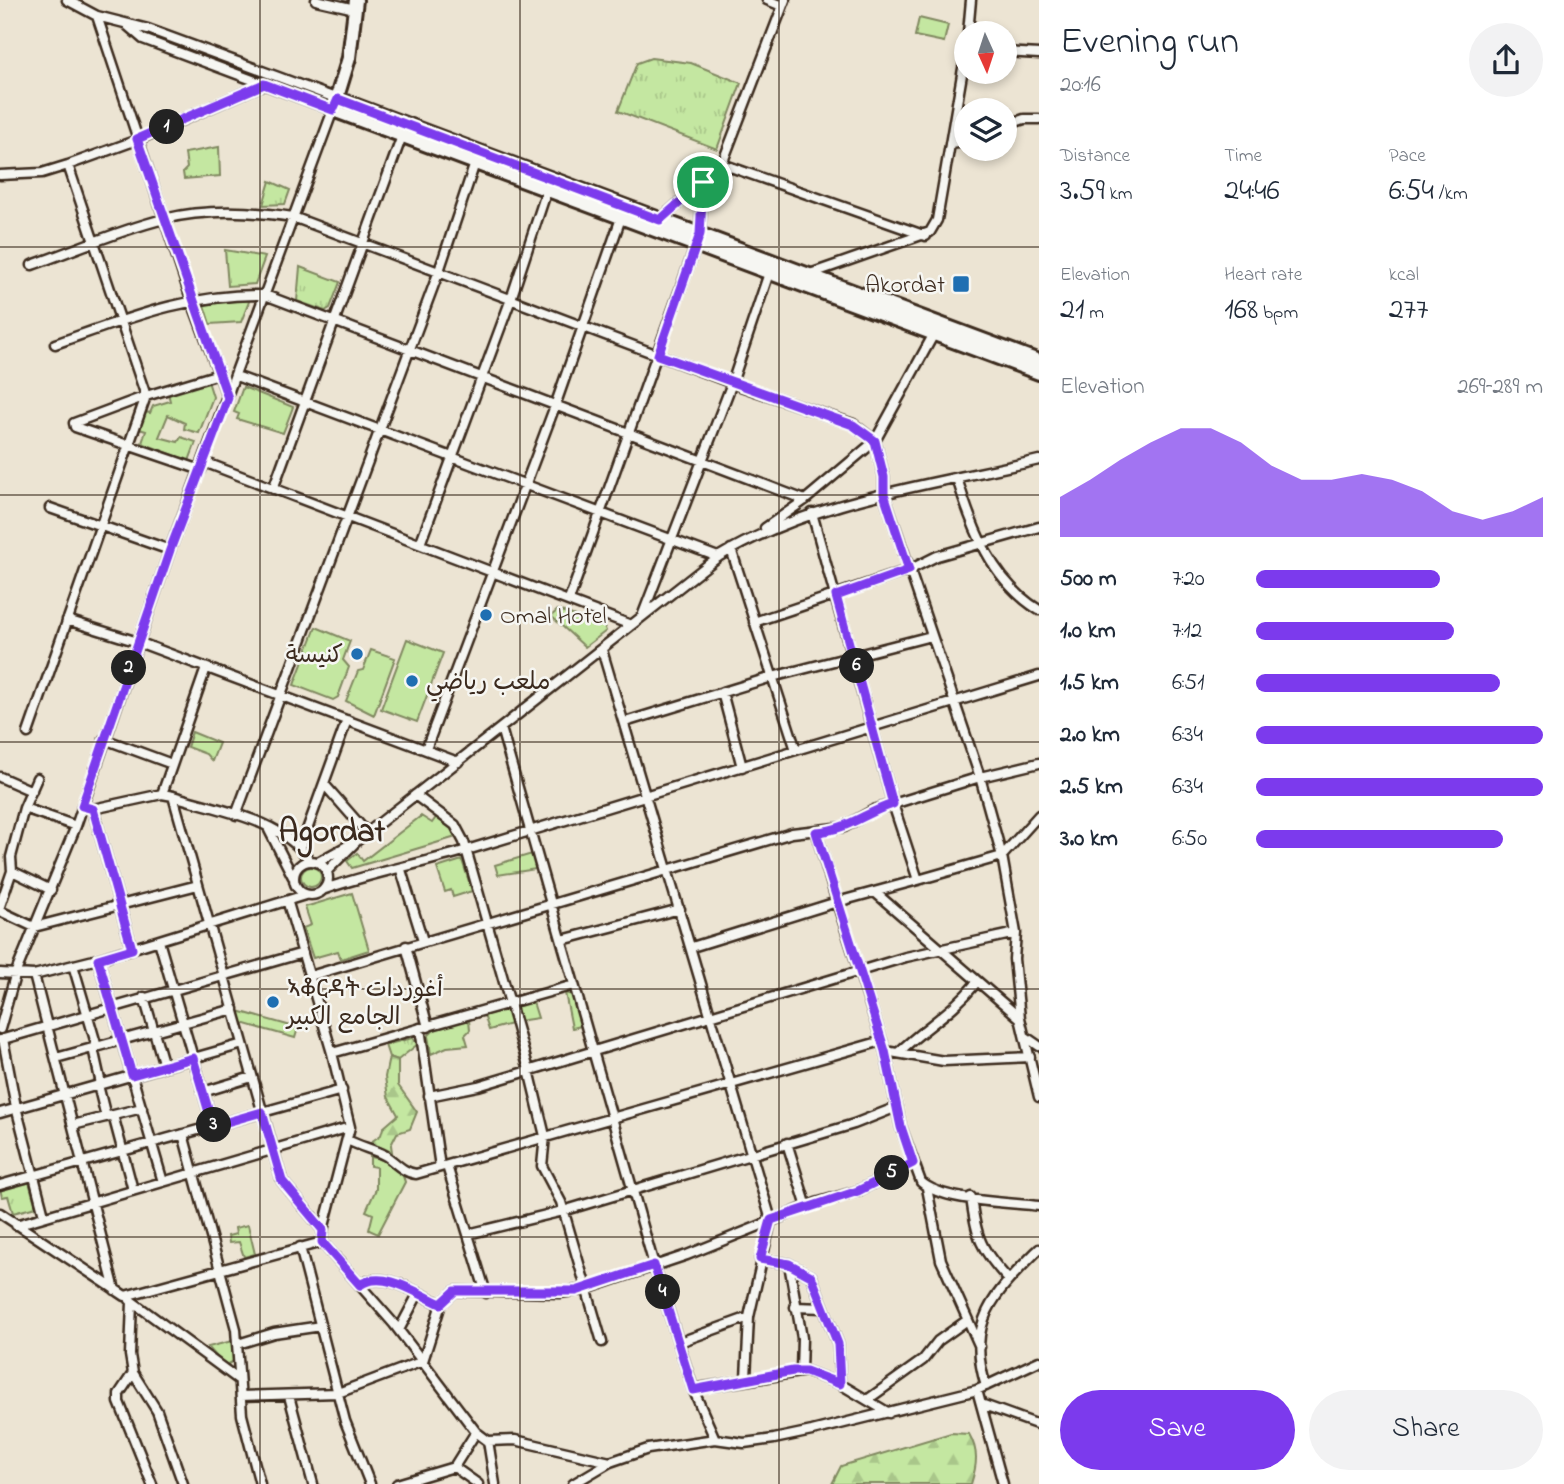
<!DOCTYPE html>
<html lang="en">
<head>
<meta charset="utf-8">
<style>
	:root { --surface:#fff; --page:#f2f2f3; --text:#1f2937; --muted:#747a83; --accent:#7c3aed }
	body { margin:0; font-family:"Indie Flower","Playpen Sans Arabic","Noto Sans Ethiopic",sans-serif; background:var(--page); color:var(--text); height:100vh; display:flex; flex-direction:column; font-size:26px; white-space:nowrap }
	* { box-sizing:border-box; margin:0 }
	p { font-size:23px; color:var(--muted) }
	.icon { flex:none; width:38px; height:38px; fill:none; stroke:currentColor; stroke-width:2; stroke-linecap:round; stroke-linejoin:round }
	.map { position:relative; flex:1; overflow:hidden }
	.sheet { display:flex; flex-direction:column; background:var(--surface); width:525px }
	.sheet>* { flex:none }
	.needle { width:46px; rotate:177deg }
	.tools { position:absolute; left:954px; top:21px; display:grid; gap:14px }
	.tools a { display:grid; place-items:center; width:63px; height:63px; border-radius:50%; background:var(--surface); box-shadow:0 4px 10px #0003; font-size:35px }
	.pin { position:absolute; display:grid; place-items:center; width:60px; height:60px; color:#fff; margin:-30px; border:4px solid #fff; border-radius:50%; box-shadow:0 2px 7px #0007 }
	.km { position:absolute; width:35px; height:35px; margin:-18px; border-radius:50%; background:#222; color:#fff; font-size:19px; line-height:35px; text-align:center }
	.round { display:grid; place-items:center; flex:none; width:74px; height:74px; border-radius:37px; background:var(--page) }
	.headline { display:flex; align-items:center; justify-content:space-between; height:119px; padding:0 21px }
	h1 { font-size:38px; font-weight:600; line-height:52px }
	.metrics { display:grid; grid-template-columns:repeat(3,1fr); gap:10px; height:119px; padding:7px 21px }
	.metrics div { display:grid; align-content:center }
	.metrics b { font-size:30px; font-weight:600 }
	.metrics small { font-size:19px; font-weight:400 }
	.metrics p { font-size:19px }
	.chart { height:196px; padding:14px 21px }
	.chart p { display:flex; justify-content:space-between }
	.chart svg { width:100%; height:126px; margin-top:7px; fill:var(--accent); opacity:.7 }
	.button { display:flex; gap:14px; margin-top:auto; padding:14px 21px }
	.button a { flex:1; height:80px; border-radius:42px; background:var(--accent); color:#fff; font-size:28px; font-weight:600; line-height:80px; text-align:center }
	.button a+a { background:var(--page); color:var(--text) }
	ul { padding:0 21px; list-style:none; font-size:23px }
	li { display:grid; grid-template-columns:112px 84px 1fr; align-items:center; height:52px }
	li i { height:18px; border-radius:9px; background:var(--accent) }
	main { display:flex; flex:1; min-height:0 }
	.map>svg:first-child { display:block }
	.grass { fill:url(#grass-tufts); stroke:#808860; stroke-width:2 }
	.forest { fill:url(#forest-firs); stroke:#808860; stroke-width:2 }
	.green { fill:#c4e7a1; stroke:#808860; stroke-width:2 }
	.lines { fill:none; stroke-linecap:round; stroke-linejoin:round }
	.street-casing { stroke:#3b2a1e; stroke-width:13 }
	.primary-casing { stroke:#3b2a1e; stroke-width:18 }
	.street { stroke:#f6f6f2; stroke-width:8 }
	.primary { stroke:#f6f6f2; stroke-width:12 }
	.route-casing { stroke:#fff; stroke-width:14 }
	.route { stroke:#7c3aed; stroke-width:9 }
	.grid { fill:none; stroke:#3b2a1e; stroke-width:2; stroke-opacity:0.55 }
	.poi-dot { fill:#1f6fb2; stroke:#f6f6f2; stroke-width:2.5 }
	.labels { text-anchor:middle; stroke-width:5; stroke-linejoin:round; paint-order:stroke }
	.poi-label { font-size:24px; fill:#3b2a1e; stroke:#f6f6f2; text-anchor:start }
	.district-label { font-size:32px; font-weight:bold; fill:#3b2a1e; stroke:#f6f6f2 }
</style>
</head>
<body>
<main>
<div class="map">
<svg width="1039" height="1484" viewBox="0 0 1039 1484">
	<defs>
		<pattern id="grass-tufts" width="24" height="20" patternUnits="userSpaceOnUse" patternTransform="scale(1.75)"><rect width="24" height="20" fill="#c4e7a1"/><path d="M3 7l-1-3M5 7V3M7 7l1-3M15 17l-1-3M17 17v-4M19 17l1-3" fill="none" stroke="#a9c68a"/></pattern>
		<pattern id="forest-firs" width="22" height="20" patternUnits="userSpaceOnUse" patternTransform="scale(1.75)"><rect width="22" height="20" fill="#c4e7a1"/><path d="M5 1l3.5 6h-7zM16 11l3.5 6h-7z" fill="#a9c68a"/></pattern>
	</defs>
	<rect width="100%" height="100%" fill="#ece4d3"/>
	<filter id="ink" filterUnits="userSpaceOnUse"><feTurbulence type="fractalNoise" baseFrequency=".0143" numOctaves="2"/><feDisplacementMap in="SourceGraphic" scale="14" xChannelSelector="R" yChannelSelector="G"/><feConvolveMatrix kernelMatrix="1 2 1 2 8 2 1 2 1" color-interpolation-filters="sRGB"/></filter>
	<g filter="url(#ink)">
		<!-- grass -->
		<path class="grass" d="M651,58l40,5 50,20 -24,66 -99,-38 19,-48z
			M270,181l20,9 -5,14 -22,1z
			M300,267l40,15 -10,26 -5,3 -28,-10z
			M412,1038l6,6 -20,16 -9,-3 -4,-12z
			M29,1182l7,25 -23,6 -5,-17 -6,1 -2,-8z"/>
		<!-- forest -->
		<path class="forest" d="M389,1057l9,3v25l19,27 -7,17 -13,4 -6,12 1,7 -14,-6h-13l16,-11 2,-7 15,-13 -10,-18 -3,-20z
			M951,1433l18,1c10,17 8,31 2,50h-139l9,-18z"/>
		<!-- green -->
		<path class="green" d="M919,18l29,7 -4,17 -29,-6z
			M219,147l1,29 -36,3 -1,-7 4,-4 -2,-15z
			M225,250l40,7 -10,27 -27,2z
			M250,299l-9,23 -31,2 -7,-22z
			M208,381l5,16 -14,36 -15,-4 1,-6 -17,-8 -9,22 19,5 3,-5 15,5 -7,19 -47,-18 4,-12 -7,-2 6,-17 5,1 3,-7 17,-5 -2,-8z
			M243,387l50,20 -10,26 -46,-14 2,-5 -5,-2z
			M558,610l46,16 2,5 -21,16 -34,-31z
			M316,627l34,14 -7,19 6,7 -11,30 -5,3 -39,-15z
			M407,639l36,14 -26,69 -36,-13z
			M371,650l24,8 -21,57 -28,-14 12,-30 5,-1z
			M192,732l27,11 -7,18 -6,-7 -19,-7z
			M421,816l11,7 5,-7 16,10 3,11 -104,31 -5,-7 10,-8 6,8z
			M532,854l4,15 -38,6 -3,-10z
			M462,860l10,31 -19,6 -2,-7 -6,2 -8,-24z
			M301 877a10 10 0 1 1 20 0a10 10 0 1 1-20 0Z
			M352,893l17,57 -28,9 -3,-8 -25,7 -10,-30 8,-3 -6,-18z
			M565,993l7,2 9,31 -9,2z
			M533,1002l5,16 -20,3 -3,-15z
			M507,1010l4,14 -22,6 -5,-15z
			M238,1011l60,17 -3,10 -53,-15z
			M469,1020l1,10 -5,5 3,10 -21,2 -16,7 -3,-18 8,-8z
			M370,1157c15,2 32,10 35,25l-27,52 -9,-4 4,-16 -7,-3 10,-22v-22l-6,-1z
			M248,1225l7,29 -11,3 -5,-15 -10,1 -1,-7 8,-2 -1,-6z
			M232,1341l3,19 -10,6 -17,-19z"/>
		<g class="lines">
			<!-- street casing -->
			<g class="street-casing">
				<path id="street" d="M67,0l30,16 51,13 190,70
					M316,0l39,9
					M767,0l15,6
					M97,16l94,283 37,99
					M968,33l3,-33
					M1004,52l35,2
					M1004,126l20,-7h15
					M950,144l16,-2
					M722,164l204,72
					M0,175l42,-2 26,-8 69,-25 127,-56
					M660,220l62,-56 63,-164
					M32,265c43,-15 87,-35 132,-46 40,-10 89,-8 129,-2l439,166 121,41 22,17 9,36v17l96,283 22,79 14,77 -2,26 6,59 19,79
					M810,274l120,-42 7,-12 29,-169
					M55,344c71,-25 134,-51 210,-49l540,205
					M236,376l482,181
					M204,462l427,163
					M201,470l-126,-43 -1,-4 72,-27 73,-22
					M957,478c15,50 35,103 82,132
					M273,489l129,-353
					M50,508l120,42
					M812,513l81,291 25,76 -81,22 -21,-70
					M765,528l40,-28 70,-59 61,-111
					M420,544l91,-245 36,-109
					M731,549l65,201
					M569,600l131,-366 3,-52
					M643,614l89,-231 37,-110
					M67,620l71,22 320,120
					M754,622l155,-52 28,-14 102,-29
					M602,650l169,570 -22,97 -69,25
					M722,692l20,75
					M625,722l147,-45 159,-41
					M501,728l153,537 39,124 22,50
					M28,733l118,-337 -78,-231
					M104,739l68,25
					M426,749l129,-343 66,-188
					M0,777l32,14
					M324,784l43,49
					M162,794l44,-126
					M415,795l40,30 9,17 65,228 16,66 -3,30 19,36 41,140
					M173,796l109,385 41,49 -1,12 72,82 82,108 12,9 27,-1 95,22
					M82,806l11,3 69,-15 11,2c45,14 110,23 137,65
					M24,808l52,18
					M93,809l39,140
					M236,815l203,-544 36,-108
					M269,830l24,47
					M300,849l47,-129
					M294 878a17 17 0 1 1 34 0a17 17 0 1 1-34 0Z
					M318,862l40,-22 360,-283c97,-58 212,-72 321,-97
					M401,870l22,71
					M12,871l39,19
					M327,871l29,-29
					M918,880l84,-24 37,-41
					M325,889c46,-16 95,-25 142,-39 191,-59 382,-115 572,-174
					M877,894l143,124
					M288,903l44,150 18,74 -27,103
					M0,906l12,-35 -1,-14 13,-49 13,-30
					M0,911l34,16 164,-42
					M562,940l118,-31
					M159,941l54,185
					M406,946l22,81
					M692,947l145,-45 48,149 16,76 20,55c22,20 88,20 118,24
					M98,959l65,223
					M73,965l24,82
					M0,973l34,2 64,-16 207,-64
					M34,975l81,315
					M310,976l482,-143 52,-6 30,-17 106,-33 59,-14
					M144,997l20,69
					M420,1028l20,139
					M0,1029l16,-57 60,-146 94,-276 163,-440 -190,-71 -15,-13
					M1026,1037l13,9
					M3,1039l13,68 28,108
					M0,1040l303,-87
					M93,1048l8,36
					M885,1051l59,10 86,-4
					M899,1052c27,-26 53,-39 77,-69
					M332,1053l242,-68
					M56,1058l178,-49
					M98,1085l8,32
					M203,1092l49,-15
					M429,1096l49,-10 428,-129 110,-24
					M0,1113l243,-69
					M113,1115l20,75
					M73,1125l69,-17
					M183,1134l53,195 6,86 18,69
					M348,1140c12,7 26,9 38,16 10,7 18,17 30,18l466,-133
					M787,1143l20,64
					M447,1166l39,127
					M0,1185l342,-95
					M927,1188l14,72 39,87
					M971,1197c5,41 10,53 38,83
					M0,1213l125,83 197,-54
					M16,1225l334,-98
					M468,1234l95,-23 291,-87 43,-17
					M300,1247l45,174 25,63
					M760,1259l29,5 22,12 27,68 2,40
					M789,1264l13,74 -1,33
					M360,1285c24,-16 58,9 81,19
					M130,1300l109,80
					M132,1302l-2,53 3,18 24,38 26,73
					M795,1307l28,1
					M399,1330l19,-36
					M238,1344l36,-11 47,-7
					M133,1373l-14,21v8l33,82
					M746,1378l3,-61
					M986,1386c-21,-65 9,-93 53,-137
					M693,1389l113,-18 34,13 49,29
					M977,1390l26,94
					M241,1396l97,-3 85,-32 18,-57 14,-13 105,2 26,-4 101,-34 129,-52 42,-12 55,-28
					M289,1396l24,88
					M867,1400l56,-40 15,-19 28,-20
					M981,1404l58,21
					M488,1441l7,43
					M454,1467l24,17
					M397,1484l57,-17 22,-35
					M573,1484l37,-22 38,-13 67,-10 29,4 30,-4 38,-8 165,-41 62,-29"/>
			</g>
			<!-- primary casing -->
			<g class="primary-casing">
				<path id="primary" d="M356,0l-7,58 -16,52 706,263
					M338,99l701,262"/>
			</g>
			<!-- street -->
			<use href="#street" class="street"/>
			<!-- primary -->
			<use href="#primary" class="primary"/>
		</g>
	</g>
	<g class="lines" filter="url(#ink)">
		<!-- route casing -->
		<g class="route-casing">
			<path id="route" d="M264,84l69,26 5,-11 322,121 43,-38 -3,52 -42,121 195,70 22,16 9,36v17l25,76 -73,26 57,208c-27,8 -47,27 -77,28l69,219 16,76 12,36 -55,28 -87,29 -11,39 29,5 22,12 27,68 2,40 -34,-13h-13l-100,19 -39,-125 -78,26h-121l-14,13c-23,-10 -57,-35 -81,-19l-38,-43 1,-12 -41,-49 -20,-69 -49,14 -20,-68 -61,17 -34,-116 34,-10 -39,-140 -11,-3 88,-256 58,-152 -91,-259z"/>
		</g>
		<!-- route -->
		<use href="#route" class="route"/>
	</g>
	<!-- grid -->
	<path class="grid" d="M260,0v1484M520,0v1484M779,0v1484M0,247h1039M0,495h1039M0,742h1039M0,989h1039M0,1237h1039"/>
	<!-- markers -->
	<g class="poi-dot">
		<rect x="952" y="275" width="18" height="18" rx="3.5"/>
		<circle cx="486" cy="615" r="7"/>
		<circle cx="357" cy="654" r="7"/>
		<circle cx="412" cy="681" r="7"/>
		<circle cx="273" cy="1002" r="7"/>
	</g>
	<g class="labels">
		<!-- poi labels -->
		<g class="poi-label">
			<text x="945" y="292" text-anchor="end">Akordat</text>
			<text x="500" y="623">Omal Hotel</text>
			<text x="343" y="662" text-anchor="end">كنيسة</text>
			<text x="426" y="689">ملعب رياضي</text>
			<text x="287" y="996">ኣቆርዳት أغوردات<tspan x="287" dy="28">الجامع الكبير</tspan></text>
		</g>
		<!-- district labels -->
		<g class="district-label">
			<text x="332" y="841">Agordat</text>
		</g>
	</g>
</svg>
<div class="tools">
<a><svg class="needle" viewBox="-14 -14 28 28"><path d="M0-13l5 13h-10z" fill="#e53935"/><path d="M0 13l5-13h-10z" fill="#747a83"/></svg></a>
<a><svg class="icon" aria-label="layers" viewBox="0 0 24 24"><path d="M12 4l9 5-9 5-9-5zM3 14l9 5 9-5"/></svg></a>
</div>
<div class="pin" style="left:703px;top:182px;background:#1e9e55"><svg class="icon" aria-label="arrive" viewBox="0 0 24 24"><path d="M6 21V4h12l-3 4 3 4H6"/></svg></div>
<b class="km" style="left:167px;top:127px">1</b>
<b class="km" style="left:129px;top:668px">2</b>
<b class="km" style="left:214px;top:1125px">3</b>
<b class="km" style="left:663px;top:1292px">4</b>
<b class="km" style="left:892px;top:1173px">5</b>
<b class="km" style="left:857px;top:666px">6</b>
</div>
<section class="sheet">
<div class="headline"><div><h1>Evening run</h1><p>20:16</p></div><a class="round"><svg class="icon" aria-label="share" viewBox="0 0 24 24"><path d="M12 15V3M7 8l5-5 5 5M5 13v7h14v-7"/></svg></a></div>
<div class="metrics">
<div><p>Distance</p><b>3.59<small> km</small></b></div>
<div><p>Time</p><b>24:46</b></div>
<div><p>Pace</p><b>6:54<small> /km</small></b></div>
</div>
<div class="metrics">
<div><p>Elevation</p><b>21<small> m</small></b></div>
<div><p>Heart rate</p><b>168<small> bpm</small></b></div>
<div><p>kcal</p><b>277</b></div>
</div>
<div class="chart"><p><span>Elevation</span>269–289 m</p>
<svg viewBox="0 0 160 44" preserveAspectRatio="none"><path d="M0 44V30L10 24L20 17L30 11L40 6L50 6L60 11L70 19L80 24L90 24L100 22L110 24L120 28L130 35L140 38L150 35L160 30V44z"/></svg>
</div>
<ul>
<li><b>500 m</b>7:20<i style="width:64%"></i></li>
<li><b>1.0 km</b>7:12<i style="width:69%"></i></li>
<li><b>1.5 km</b>6:51<i style="width:85%"></i></li>
<li><b>2.0 km</b>6:34<i style="width:100%"></i></li>
<li><b>2.5 km</b>6:34<i style="width:100%"></i></li>
<li><b>3.0 km</b>6:50<i style="width:86%"></i></li>
</ul>
<div class="button"><a>Save</a><a>Share</a></div>
</section>
</main>
</body>
</html>
